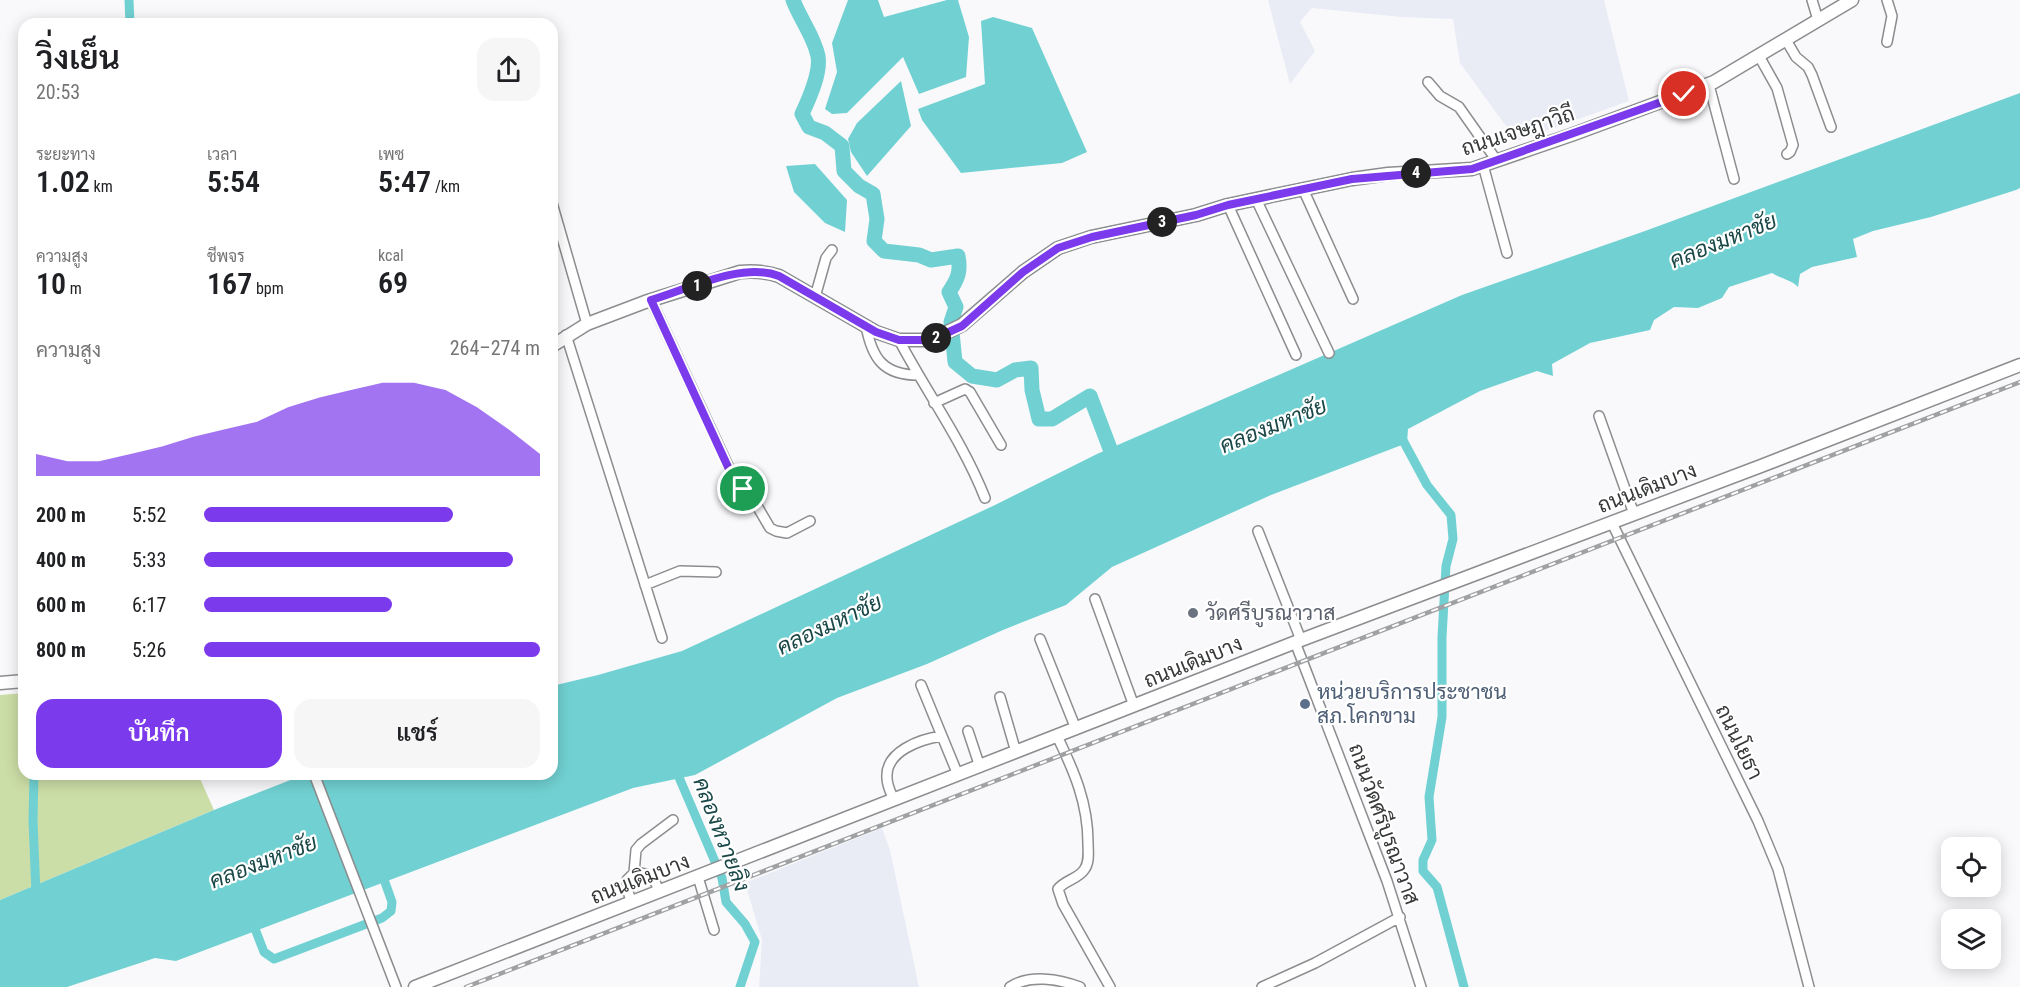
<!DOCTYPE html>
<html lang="th">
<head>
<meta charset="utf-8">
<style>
	:root { --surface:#fff; --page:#f6f6f6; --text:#202124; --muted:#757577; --accent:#7c3aed }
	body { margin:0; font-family:"Roboto Condensed",Sarabun,sans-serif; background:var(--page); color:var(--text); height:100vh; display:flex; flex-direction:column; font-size:22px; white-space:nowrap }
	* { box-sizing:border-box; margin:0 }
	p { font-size:20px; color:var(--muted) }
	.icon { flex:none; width:33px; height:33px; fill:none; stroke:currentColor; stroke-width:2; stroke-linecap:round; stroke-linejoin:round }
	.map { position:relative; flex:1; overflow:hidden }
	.details { position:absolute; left:18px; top:18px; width:540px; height:762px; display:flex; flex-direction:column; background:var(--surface); border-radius:18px; box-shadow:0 3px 15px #0003 }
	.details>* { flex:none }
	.controls { position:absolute; left:1941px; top:837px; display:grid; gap:12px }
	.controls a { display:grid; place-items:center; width:60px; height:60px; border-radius:12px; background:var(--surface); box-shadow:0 3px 15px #0003; font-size:30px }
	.pin { position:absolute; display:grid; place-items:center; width:51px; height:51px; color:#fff; margin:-26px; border:3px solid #fff; border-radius:50%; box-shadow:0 2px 6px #0007 }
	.km { position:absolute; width:30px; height:30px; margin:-15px; border-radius:50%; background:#222; color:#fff; font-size:16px; line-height:30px; text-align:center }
	.round { display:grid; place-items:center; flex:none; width:63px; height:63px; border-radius:18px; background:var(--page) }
	.head { display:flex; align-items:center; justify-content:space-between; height:102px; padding:0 18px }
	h1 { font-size:33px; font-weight:600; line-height:45px }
	.stats { display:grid; grid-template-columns:repeat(3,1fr); gap:9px; height:102px; padding:6px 18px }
	.stats div { display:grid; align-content:center }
	.stats b { font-size:30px; font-weight:600 }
	.stats small { font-size:16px; font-weight:400 }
	.stats p { font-size:16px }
	.chart { height:168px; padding:12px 18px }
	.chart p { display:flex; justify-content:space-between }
	.chart svg { width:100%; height:108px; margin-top:6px; fill:var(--accent); opacity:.7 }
	.primary-button { display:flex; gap:12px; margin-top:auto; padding:12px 18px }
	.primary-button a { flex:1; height:69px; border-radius:18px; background:var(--accent); color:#fff; font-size:24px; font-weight:600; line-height:69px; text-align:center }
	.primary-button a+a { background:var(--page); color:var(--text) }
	ul { padding:0 18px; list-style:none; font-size:20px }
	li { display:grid; grid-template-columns:96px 72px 1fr; align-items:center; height:45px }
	li i { height:15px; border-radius:8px; background:var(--accent) }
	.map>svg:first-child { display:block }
	.built { fill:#e9ecf5 }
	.green { fill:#ccdea7 }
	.water { fill:#71d1d2 }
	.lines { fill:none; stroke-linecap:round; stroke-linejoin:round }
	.canal { stroke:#71d1d2; stroke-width:9 }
	.river { stroke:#71d1d2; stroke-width:15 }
	.minor-casing { stroke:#8c8d8f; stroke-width:12 }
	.tertiary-casing { stroke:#8c8d8f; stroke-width:15 }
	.minor { stroke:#fff; stroke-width:9 }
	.tertiary { stroke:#fff; stroke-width:12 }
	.rail-casing { stroke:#a0a1a3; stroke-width:4.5 }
	.rail { stroke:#fff; stroke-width:2; stroke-dasharray:7; stroke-linecap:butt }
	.route-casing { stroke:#fff; stroke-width:12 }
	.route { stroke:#7c3aed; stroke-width:8 }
	.worship-dot { fill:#6b7280; stroke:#fff; stroke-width:2 }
	.service-dot { fill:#5c6f8a; stroke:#fff; stroke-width:2 }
	.labels { text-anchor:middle; stroke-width:4.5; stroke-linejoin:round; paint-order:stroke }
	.street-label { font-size:21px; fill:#373839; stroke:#fff }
	.worship-label { font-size:21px; fill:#5b616d; stroke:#fff; text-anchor:start }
	.service-label { font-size:21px; fill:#4e5e75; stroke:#fff; text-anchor:start }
	.water-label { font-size:22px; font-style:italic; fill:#1a4747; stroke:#fff }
</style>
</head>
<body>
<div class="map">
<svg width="2020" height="987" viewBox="0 0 2020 987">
	<rect width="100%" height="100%" fill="#f9f9fc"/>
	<!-- built -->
	<path class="built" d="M1268,0h336l25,101 -112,40 -57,-78 -7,-44 -52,-2 -89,-9 -12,14 15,29 -25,33z
		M882,828l8,22 29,137h-160l3,-47 -17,-57z"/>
	<!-- green -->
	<path class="green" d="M24,693v81h174l16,36 -214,90v-205z"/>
	<!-- water -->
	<path class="water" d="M848,0h30l6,17 63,-17h11l11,37 -3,40 -47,17 -16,-37 -56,56 -15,1 -7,-5 12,-37 -5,-29z
		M993,17l39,11 55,124 -25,11 -101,10 -39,-53 -4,-11 67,-25 -4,-63z
		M901,81l10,45 -44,50 -16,-24 -3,-13 9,-16z
		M2020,93v95l-4,2 -85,27 -58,14 -20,8 4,18 -45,10 -12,7 -2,13c-8,-8 -17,-8 -26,-14l-43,14 -7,11 -24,10 -24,-1 -20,13 -4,10 -60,13 -38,21 1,12 -16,-5 -57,20 -72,38 -1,14 -136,52 -159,72 -46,38 -63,25 -76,34 -90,34 -142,77 -62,13 -457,173 -21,-3 -88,29h-67v-87l214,-90 92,-36h246v-88l46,-11 84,-24 313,-146 102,-51 365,-159 183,-64z
		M815,164l32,36 -2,32 -20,-9 -31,-31 -8,-26z"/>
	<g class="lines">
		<!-- canal -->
		<path class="canal" d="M129,0l1,24
			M1399,433l28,52 24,30 2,24 -7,27 -4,71v80l-13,80 3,43 -9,20v11l14,16 27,100
			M675,768l47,110 4,24 19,22 10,18 -15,45
			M34,774l-1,46 3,74
			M252,921l12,31 10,7 108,-41 9,-7 1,-9 -11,-31"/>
		<!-- river -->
		<path class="river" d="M793,0c7,19 21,36 25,56 3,17 -9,43 -16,58l7,13 16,6 17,13 2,25 15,15 14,8 4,25 -3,22 10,10 35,4 12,5 27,-4c3,15 0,23 -9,36l7,15 -5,15 4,40 17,14 25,4 18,-10 16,-2 1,22 7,29h13l38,-23 27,71"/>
		<!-- minor casing -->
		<g class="minor-casing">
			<path id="minor" d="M1812,0l6,20
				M1887,0l5,16 -5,26
				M1786,40l10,17 12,10 4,8 19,52
				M1759,56l18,32 16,57 -3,7 -3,2
				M1428,82l12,14 19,11 38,54
				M1709,85l25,94
				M1483,165l24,88
				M1303,189l50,110
				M1256,199l73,154
				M552,203l35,121
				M1228,205l68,150
				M815,297l11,-39 6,-8
				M651,300l86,185 16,14 17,29 6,3 11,2 23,-12
				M866,326c6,32 17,49 52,49
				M566,335l96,303
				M899,340c28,53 64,102 86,158
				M934,403l31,-14 5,3 31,53
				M1599,416l35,98
				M1612,523l146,298 20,48 31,118
				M1258,531l43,109
				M645,585l35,-14 36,1
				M1095,599l39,107
				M1040,639l36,90
				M1295,642l92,239 34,106
				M921,685l37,90
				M1000,697l16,55
				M968,731l12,36
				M1057,736c17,35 31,67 31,107 0,9 2,19 -4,27 -6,9 -19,10 -26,19l5,15 47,83
				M314,774l82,213
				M894,800c-3,-7 -7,-14 -7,-22 -2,-27 34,-39 55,-42
				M634,873l2,-23 5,-6 32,-24
				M698,877l16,53
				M632,903l-5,-14v-9l7,-7c16,-1 21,5 25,19
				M1010,987c20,-13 49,-8 70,0
				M1262,987l53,-24 85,-46"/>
		</g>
		<!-- tertiary casing -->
		<g class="tertiary-casing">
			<path id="tertiary" d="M552,346l35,-22 58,-22 95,-30c14,-1 26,-1 39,4l97,56 23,8h32l31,-15 61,-53 35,-24 33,-11 105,-22 32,-10 124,-26 36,-5 84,-5 99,-34 143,-53 138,-82
				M0,683l24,-2
				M415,987l886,-347 460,-174 259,-101"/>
		</g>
		<!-- minor -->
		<use href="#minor" class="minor"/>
		<!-- tertiary -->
		<use href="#tertiary" class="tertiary"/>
		<!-- rail casing -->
		<g class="rail-casing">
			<path id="rail" d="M466,987l1554,-605"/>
		</g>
		<!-- rail -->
		<use href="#rail" class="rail"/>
	</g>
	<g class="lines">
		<!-- route casing -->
		<g class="route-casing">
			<path id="route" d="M743,489l-9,-9 -83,-180c37,-11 91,-38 128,-24l97,56 23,8h32l31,-14 61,-54 35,-24 34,-11 104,-22 32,-10 124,-26 120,-10 212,-75"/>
		</g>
		<!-- route -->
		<use href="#route" class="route"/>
	</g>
	<!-- markers -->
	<circle class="worship-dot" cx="1193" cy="613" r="6"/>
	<circle class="service-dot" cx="1305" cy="704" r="6"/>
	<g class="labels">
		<!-- street labels -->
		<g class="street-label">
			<text transform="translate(1518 131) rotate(-18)" y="7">ถนนเจษฎาวิถี</text>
			<text transform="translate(1647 488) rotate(-21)" y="7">ถนนเดิมบาง</text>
			<text transform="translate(1193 662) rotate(-22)" y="7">ถนนเดิมบาง</text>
			<text transform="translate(1739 742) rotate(64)" y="7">ถนนโยธา</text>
			<text transform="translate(1384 824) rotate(70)" y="7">ถนนวัดศรีบูรณาวาส</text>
			<text transform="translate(640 879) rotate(-21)" y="7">ถนนเดิมบาง</text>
		</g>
		<!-- worship labels -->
		<g class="worship-label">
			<text x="1205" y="620">วัดศรีบูรณาวาส</text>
		</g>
		<!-- service labels -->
		<g class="service-label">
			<text x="1317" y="699">หน่วยบริการประชาชน<tspan x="1317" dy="24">สภ.โคกขาม</tspan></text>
		</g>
		<!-- water labels -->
		<g class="water-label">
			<text transform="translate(1723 240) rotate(-22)" y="8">คลองมหาชัย</text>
			<text transform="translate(1273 425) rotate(-22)" y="8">คลองมหาชัย</text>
			<text transform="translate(829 624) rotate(-25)" y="8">คลองมหาชัย</text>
			<text transform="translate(722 834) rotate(69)" y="8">คลองหวายลิง</text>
			<text transform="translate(263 861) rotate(-21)" y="8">คลองมหาชัย</text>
		</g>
	</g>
</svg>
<div class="controls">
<a><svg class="icon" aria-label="locate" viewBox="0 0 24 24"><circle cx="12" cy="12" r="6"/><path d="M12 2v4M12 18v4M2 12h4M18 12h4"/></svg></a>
<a><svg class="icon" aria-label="layers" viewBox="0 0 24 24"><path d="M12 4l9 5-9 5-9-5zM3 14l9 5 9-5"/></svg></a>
</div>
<div class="pin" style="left:743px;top:489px;background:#1e9e55"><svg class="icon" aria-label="arrive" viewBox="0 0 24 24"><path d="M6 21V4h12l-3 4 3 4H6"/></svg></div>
<div class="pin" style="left:1684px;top:94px;background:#d93025"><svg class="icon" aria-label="check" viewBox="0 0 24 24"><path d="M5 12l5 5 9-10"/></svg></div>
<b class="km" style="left:697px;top:286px">1</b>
<b class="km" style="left:936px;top:338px">2</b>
<b class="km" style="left:1162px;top:222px">3</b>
<b class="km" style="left:1416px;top:173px">4</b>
<section class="details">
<div class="head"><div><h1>วิ่งเย็น</h1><p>20:53</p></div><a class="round"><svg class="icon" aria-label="share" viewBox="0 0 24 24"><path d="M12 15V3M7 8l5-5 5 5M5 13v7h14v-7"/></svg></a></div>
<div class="stats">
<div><p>ระยะทาง</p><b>1.02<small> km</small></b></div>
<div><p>เวลา</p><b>5:54</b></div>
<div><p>เพซ</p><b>5:47<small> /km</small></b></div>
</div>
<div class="stats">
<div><p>ความสูง</p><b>10<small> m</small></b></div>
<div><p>ชีพจร</p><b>167<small> bpm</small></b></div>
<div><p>kcal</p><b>69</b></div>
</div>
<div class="chart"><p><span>ความสูง</span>264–274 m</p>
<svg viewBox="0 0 160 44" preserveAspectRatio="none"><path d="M0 44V35L10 38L20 38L30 35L40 32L50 28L60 25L70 22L80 16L90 12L100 9L110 6L120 6L130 9L140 16L150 25L160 35V44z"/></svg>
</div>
<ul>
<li><b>200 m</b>5:52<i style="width:74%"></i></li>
<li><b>400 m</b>5:33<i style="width:92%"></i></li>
<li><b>600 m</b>6:17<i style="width:56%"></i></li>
<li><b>800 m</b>5:26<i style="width:100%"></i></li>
</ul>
<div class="primary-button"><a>บันทึก</a><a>แชร์</a></div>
</section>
</div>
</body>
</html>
